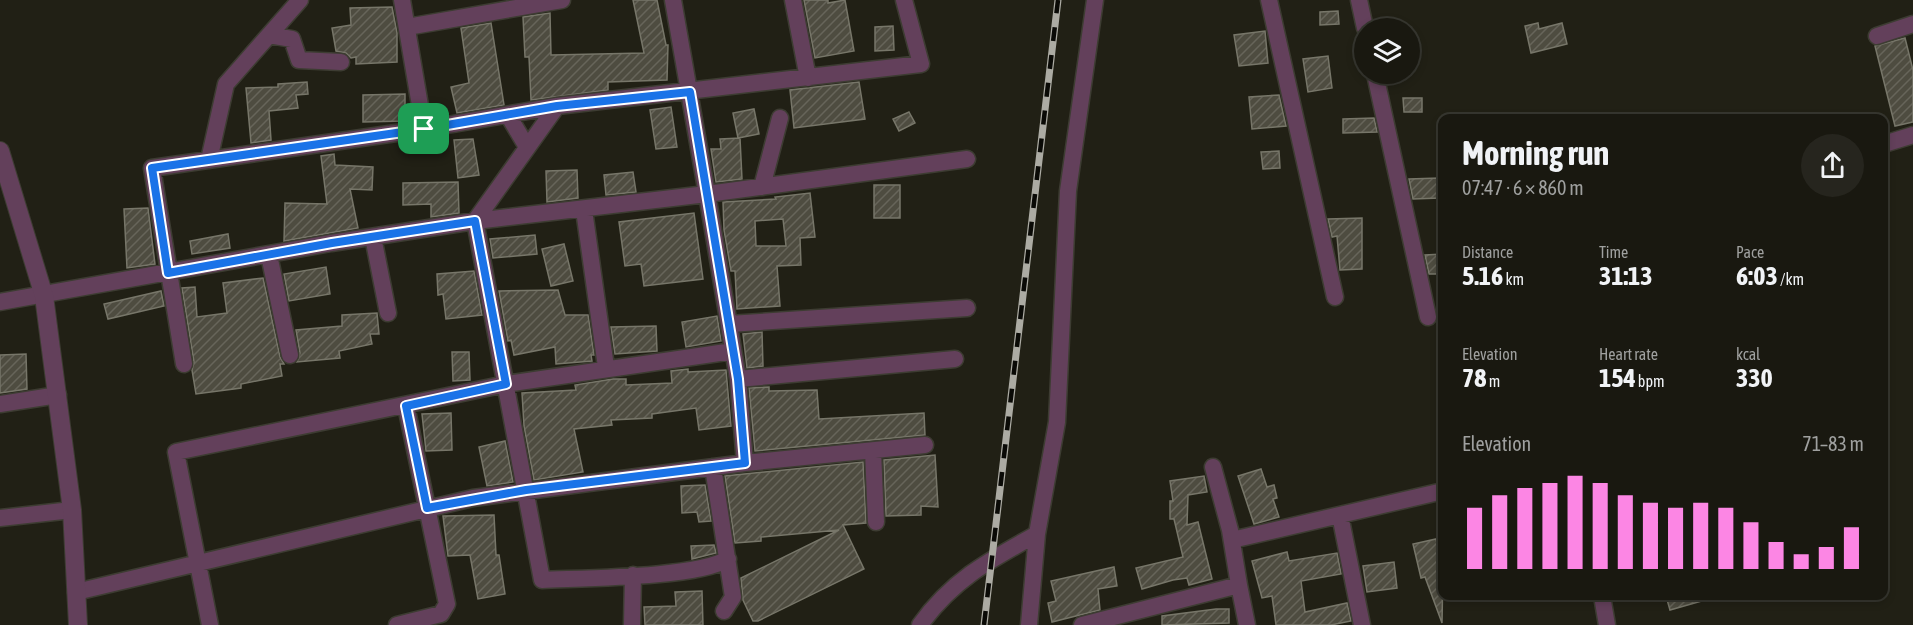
<!DOCTYPE html>
<html lang="en">
<head>
<meta charset="utf-8">
<style>
	:root { --surface:#191810; --page:#26251e; --text:#f1f3f6; --muted:#9fa09f; --line:#373730; --accent:#fc86e4 }
	body { margin:0; font-family:"Asap Condensed",sans-serif; background:var(--page); color:var(--text); height:100vh; display:flex; flex-direction:column; font-size:22px; white-space:nowrap }
	* { box-sizing:border-box; margin:0 }
	p { font-size:20px; color:var(--muted) }
	.icon { flex:none; width:33px; height:33px; fill:none; stroke:currentColor; stroke-width:2; stroke-linecap:round; stroke-linejoin:round }
	.map { position:relative; flex:1; overflow:hidden }
	.sheet { position:absolute; left:1438px; top:114px; width:450px; height:486px; display:flex; flex-direction:column; background:var(--surface); border-radius:12px; box-shadow:0 3px 9px #0003,0 0 0 2px var(--line) }
	.sheet>* { flex:none }
	.controls { position:absolute; left:1354px; top:18px; display:grid; gap:12px }
	.controls a { display:grid; place-items:center; width:66px; height:66px; border-radius:50%; background:var(--surface); box-shadow:0 3px 9px #0003,0 0 0 2px var(--line); font-size:30px }
	.pin { position:absolute; display:grid; place-items:center; width:51px; height:51px; color:#fff; margin:-26px; border-radius:12px; box-shadow:0 3px 9px #0006 }
	.round { display:grid; place-items:center; flex:none; width:63px; height:63px; border-radius:32px; background:var(--page) }
	.overview { display:flex; align-items:center; justify-content:space-between; height:102px; padding:0 24px }
	h1 { font-size:33px; font-weight:700; line-height:45px }
	.metrics { display:grid; grid-template-columns:repeat(3,1fr); gap:9px; height:102px; padding:6px 24px }
	.metrics div { display:grid; align-content:center }
	.metrics b { font-size:26px; font-weight:700 }
	.metrics small { font-size:16px; font-weight:400 }
	.metrics p { font-size:16px }
	.chart { height:168px; padding:12px 24px }
	.chart p { display:flex; justify-content:space-between }
	.chart svg { width:100%; height:108px; margin-top:6px; stroke:var(--accent); stroke-width:6 }
	.map>svg:first-child { display:block }
	.building { fill:url(#building-hatch); stroke:#777669; stroke-width:1.5; fill-rule:evenodd }
	.lines { fill:none; stroke-linecap:round; stroke-linejoin:round }
	.minor-casing { stroke:#3d3c32; stroke-width:19 }
	.tertiary-casing { stroke:#3d3c32; stroke-width:20 }
	.minor { stroke:#63405b; stroke-width:16 }
	.tertiary { stroke:#63405b; stroke-width:18 }
	.rail-casing { stroke:#acaba3; stroke-width:7 }
	.rail { stroke:#0a0a06; stroke-width:4.5; stroke-dasharray:14; stroke-linecap:butt }
	.route-casing { stroke:#fff; stroke-width:12 }
	.route { stroke:#1a73e8; stroke-width:8 }
</style>
</head>
<body>
<div class="map">
<svg width="1913" height="625" viewBox="0 0 1913 625">
	<defs>
		<pattern id="building-hatch" width="6" height="6" patternUnits="userSpaceOnUse" patternTransform="scale(1.5)"><rect width="6" height="6" fill="#4e4c40"/><path d="M-1 1l2-2M0 6l6-6M5 7l2-2" fill="none" stroke="#67655a"/></pattern>
	</defs>
	<rect width="100%" height="100%" fill="#212015"/>
	<!-- building -->
	<path class="building" d="M633,0h24l9,45h2l-1,35 -59,2v8l-77,10 -2,-43h-4l-2,-40 27,-4 1,42 93,-2z
		M804,0h24v3l17,-3 9,51 -39,7z
		M392,7l5,26v29l-41,2v-7l-5,1 -5,-5 -10,-2 -4,-23 19,-3 -1,-17z
		M1338,11l1,13 -19,1v-13z
		M491,23l13,82 -47,8 -6,-26 18,-4 -8,-55z
		M1538,23l1,6 23,-6 5,21 -36,9 -6,-27z
		M893,26l1,24 -19,1v-24z
		M1265,31l3,32 -29,3 -5,-31z
		M1905,38l8,32v52l-18,4 -20,-80z
		M1328,56l4,32 -24,4 -5,-33z
		M307,82l1,12 -12,1 2,13 -29,3 2,29 -20,3 -5,-55 32,-1v-3z
		M859,82l6,37 -71,9 -4,-38z
		M405,94v27l-42,1v-27z
		M1279,95l7,31 -34,3 -3,-32z
		M1403,98h19v14h-18z
		M671,107l6,40 -21,2 -6,-39z
		M754,109l5,25 -21,4 -5,-25z
		M909,112l6,11 -16,8 -6,-12z
		M1374,118l3,14 -34,1v-14z
		M740,138l2,41 -26,3 -5,-33h10l-1,-10z
		M473,139l6,36 -21,3 -4,-38z
		M1279,151l1,17 -17,1 -2,-17z
		M334,154l1,11 38,2 -1,23 -22,-1 8,39 -74,13 1,-38 42,1 -6,-48z
		M577,170l1,28 -31,4 -1,-31z
		M633,172l3,20 -30,3 -2,-20z
		M1439,178l1,20 -27,1 -4,-20z
		M458,182l1,31 -28,4v-13l-28,1v-22z
		M874,185h26v33h-26z
		M810,193l5,44 -15,1 1,27 -24,1 3,40 -43,3 -2,-38h-4l-7,-41 -1,-28 53,-3 -1,-2zM783,219l3,27h-30l-1,-25z
		M148,208l7,56 -28,4 -3,-59z
		M694,213l9,66 -59,7 -3,-22 -16,2 -6,-44z
		M1362,218v51l-22,1 -3,-34 -5,1 -4,-18z
		M228,234l2,14 -38,6 -2,-13z
		M535,235l2,19 -44,4 -3,-19z
		M564,244l9,37 -22,5 -9,-37z
		M1443,254v20h-14l-4,-19z
		M326,267l4,27 -41,7 -5,-27z
		M474,271l8,44 -36,4 -3,-25 -5,1 -1,-21z
		M263,278l17,79 4,7h-4l2,12 -41,8v4l-45,6 -4,-24 2,-8 -12,-74 13,-1 2,30 30,-4 -4,-30z
		M558,290l7,25h23l6,40h-3l1,6 -36,3 -1,-17 -41,8 -3,-15 -3,1 -9,-50z
		M161,291l3,15 -56,13 -4,-15z
		M377,313l2,21h-9l2,10 -33,7 1,7 -43,4 3,-9 -4,-23 46,-4v-11z
		M717,316l4,25 -35,6 -4,-25z
		M656,326l1,25 -42,3 -4,-27z
		M762,332l1,34 -16,2 -4,-34z
		M452,352h17l1,28 -17,1z
		M26,354l1,35 -27,4v-38z
		M688,369v3l38,-2 5,56 -32,4 -3,-22 -44,6v4l-41,2 1,5 -38,4 9,43 -49,8 -10,-54 -2,-33 54,-3 -1,-5 38,-6h13v6l46,-2 -1,-12z
		M769,387v4l48,-1 2,29 105,-6 1,22 -170,16 -6,-63z
		M451,413l1,37 -26,1 -4,-37z
		M505,441l8,41 -26,4 -8,-39z
		M935,455l3,52 -17,-1v9l-35,1 -2,-56z
		M863,462l3,61 -23,2 21,44 -106,52h-5l-10,-21 -2,-22 98,-48 -78,7v4l-26,2 -10,-67z
		M1261,469l6,18 7,-2 3,13 -4,1 6,18 -25,7 -16,-48z
		M1204,476l3,16 -19,3 -1,30 11,-3 14,57 -23,6 -2,-7 -14,2 -31,9 -6,-21 47,-11 -9,-38h-4v-18h3l-3,-20z
		M705,485l6,36 -12,1 -2,-10 -15,1 -1,-27z
		M494,515l2,40h3l6,39 -27,5 -8,-44 -22,1 -5,-40z
		M1436,539l7,30 -1,54 -17,-46 -4,1 -8,-34z
		M714,545l2,8 -24,6 -1,-13z
		M1287,552l2,9 48,-8 4,21 -40,7 4,31 42,-9 4,18 -20,4h-55l-4,-29 -10,2 -10,-37z
		M1394,562l3,26 -30,4 -4,-26z
		M1114,567l3,19 -19,3 2,21 -48,12 -4,-19 8,-2 -5,-20z
		M702,591l1,34h-58l-1,-18 32,-1 -1,-14z
		M1666,596h43v3l-39,11z
		M1216,609h13v14l-67,2v-9z"/>
	<g class="lines">
		<!-- minor casing -->
		<g class="minor-casing">
			<path id="minor" d="M402,0l22,129
				M673,0l34,194 260,-35
				M793,0l15,78
				M1269,0l66,297
				M1359,0l6,28
				M407,27l155,-27
				M269,35l23,4 7,21 42,2
				M1877,36l36,-12
				M1375,74l53,243
				M557,106l-82,115 67,359c41,-2 154,-2 186,-21
				M508,115l19,32
				M1884,144l29,-9
				M209,160l17,-76 74,-84
				M762,187l18,-69
				M584,210l22,157
				M373,237l15,76
				M269,255l21,100
				M0,302l331,-59 144,-22 232,-27 31,185 7,84 -272,35 -397,94
				M729,324l238,-16
				M184,364l-32,-196 272,-39 133,-23 364,-42 -17,-64
				M738,379l217,-20
				M0,404l58,-9
				M873,451l3,71
				M745,463l180,-18
				M713,467l20,130 -9,14
				M1213,467l17,63 9,55
				M1340,515l22,110
				M0,518l72,-8
				M1232,540l211,-49
				M1602,596l5,29
				M210,625l-34,-173 330,-68 227,-33
				M397,625l44,-11 6,-10 -41,-198
				M632,625l1,-50
				M920,625c33,-46 70,-65 117,-91
				M1029,625l8,-91 20,-112 11,-231 27,-191
				M1082,625l157,-40 8,40"/>
		</g>
		<!-- tertiary casing -->
		<g class="tertiary-casing">
			<path id="tertiary" d="M0,151l44,145 28,214 6,115"/>
		</g>
		<!-- minor -->
		<use href="#minor" class="minor"/>
		<!-- tertiary -->
		<use href="#tertiary" class="tertiary"/>
		<!-- rail casing -->
		<g class="rail-casing">
			<path id="rail" d="M984,625l74,-625"/>
		</g>
		<!-- rail -->
		<use href="#rail" class="rail"/>
	</g>
	<g class="lines">
		<!-- route casing -->
		<g class="route-casing">
			<path id="route" d="M690,92l48,287 7,84 -219,27 -99,18 -21,-102 100,-22 -31,-163 -143,22 -164,30 -16,-105 272,-39 133,-23z"/>
		</g>
		<!-- route -->
		<use href="#route" class="route"/>
	</g>
</svg>
<div class="controls">
<a><svg class="icon" aria-label="layers" viewBox="0 0 24 24"><path d="M12 4l9 5-9 5-9-5zM3 14l9 5 9-5"/></svg></a>
</div>
<div class="pin" style="left:424px;top:129px;background:#1e9e55"><svg class="icon" aria-label="arrive" viewBox="0 0 24 24"><path d="M6 21V4h12l-3 4 3 4H6"/></svg></div>
<section class="sheet">
<div class="overview"><div><h1>Morning run</h1><p>07:47 · 6 × 860 m</p></div><a class="round"><svg class="icon" aria-label="share" viewBox="0 0 24 24"><path d="M12 15V3M7 8l5-5 5 5M5 13v7h14v-7"/></svg></a></div>
<div class="metrics">
<div><p>Distance</p><b>5.16<small> km</small></b></div>
<div><p>Time</p><b>31:13</b></div>
<div><p>Pace</p><b>6:03<small> /km</small></b></div>
</div>
<div class="metrics">
<div><p>Elevation</p><b>78<small> m</small></b></div>
<div><p>Heart rate</p><b>154<small> bpm</small></b></div>
<div><p>kcal</p><b>330</b></div>
</div>
<div class="chart"><p><span>Elevation</span>71–83 m</p>
<svg viewBox="0 0 160 44" preserveAspectRatio="none"><path d="M5 44V19M15 44V14M25 44V11M35 44V9M45 44V6M55 44V9M65 44V14M75 44V17M85 44V19M95 44V17M105 44V19M115 44V25M125 44V33M135 44V38M145 44V35M155 44V27"/></svg>
</div>
</section>
</div>
</body>
</html>
